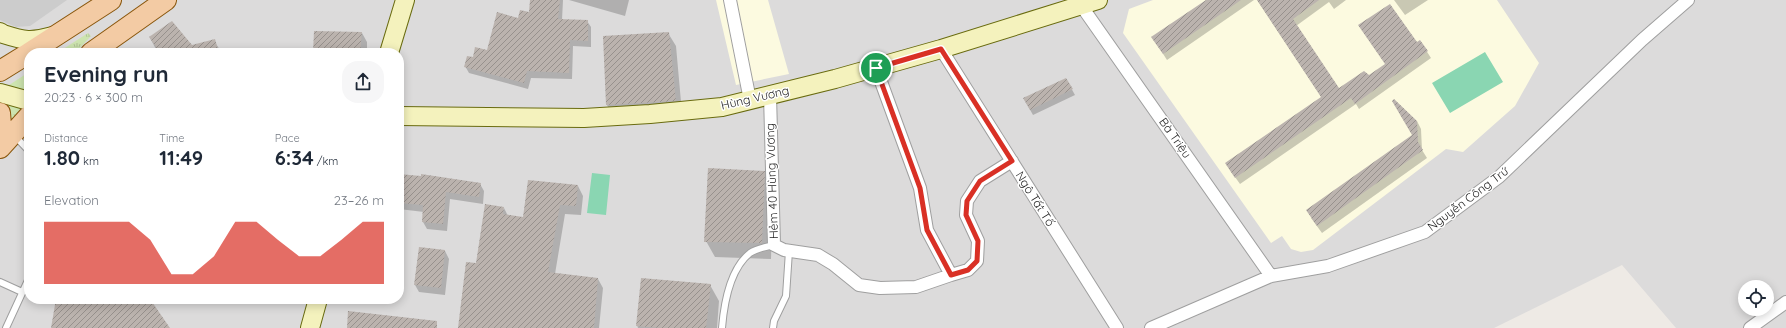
<!DOCTYPE html>
<html lang="en">
<head>
<meta charset="utf-8">
<style>
	:root { --surface:#fff; --page:#f6f6f7; --text:#1f2937; --muted:#747a83; --accent:#d93025 }
	body { margin:0; font-family:Quicksand,sans-serif; background:var(--page); color:var(--text); height:100vh; display:flex; flex-direction:column; font-size:15px; white-space:nowrap }
	* { box-sizing:border-box; margin:0 }
	p { font-size:13px; color:var(--muted) }
	.icon { flex:none; width:22px; height:22px; fill:none; stroke:currentColor; stroke-width:2; stroke-linecap:round; stroke-linejoin:round }
	.map { position:relative; flex:1; overflow:hidden }
	.side { position:absolute; left:24px; top:48px; width:380px; height:256px; display:flex; flex-direction:column; background:var(--surface); border-radius:16px; box-shadow:0 2px 10px #0003 }
	.side>* { flex:none }
	.buttons { position:absolute; left:1738px; top:280px; display:grid; gap:8px }
	.buttons a { display:grid; place-items:center; width:36px; height:36px; border-radius:50%; background:var(--surface); box-shadow:0 2px 10px #0003; font-size:20px }
	.pin { position:absolute; display:grid; place-items:center; width:34px; height:34px; color:#fff; margin:-17px; border:2px solid #fff; border-radius:50%; box-shadow:0 1px 4px #0007 }
	.round { display:grid; place-items:center; flex:none; width:42px; height:42px; border-radius:16px; background:var(--page) }
	.summary { display:flex; align-items:center; justify-content:space-between; height:68px; padding:0 20px }
	h1 { font-size:22px; font-weight:800; line-height:30px }
	.stats { display:grid; grid-template-columns:repeat(3,1fr); gap:6px; height:68px; padding:4px 20px }
	.stats div { display:grid; align-content:center }
	.stats b { font-size:20px; font-weight:800 }
	.stats small { font-size:11px; font-weight:400 }
	.stats p { font-size:11px }
	.chart { height:112px; padding:8px 20px }
	.chart p { display:flex; justify-content:space-between }
	.chart svg { width:100%; height:72px; margin-top:4px; fill:var(--accent); opacity:.7 }
	.map>svg:first-child { display:block }
	.residential { fill:#dcdbdb; fill-rule:evenodd }
	.education { fill:#fcfae0 }
	.religious { fill:#ccc }
	.grass { fill:url(#grass-tufts) }
	.pitch { fill:#8ad6b2 }
	.shadow { fill:#0003 }
	.building { fill:url(#building-hatch) }
	.lines { fill:none; stroke-linecap:round; stroke-linejoin:round }
	.lane-casing { stroke:#9f9f9f; stroke-width:8 }
	.street-casing { stroke:#9f9f9f; stroke-width:14 }
	.secondary-casing { stroke:#696b0f; stroke-width:20 }
	.primary-casing { stroke:#8a570d; stroke-width:22 }
	.lane { stroke:#fff; stroke-width:6 }
	.street { stroke:#fff; stroke-width:12 }
	.secondary { stroke:#f4f2bd; stroke-width:18 }
	.primary { stroke:#f3cba4; stroke-width:20 }
	.route-casing { stroke:#fff; stroke-width:8 }
	.route { stroke:#d93025; stroke-width:5 }
	.labels { text-anchor:middle; stroke-width:3; stroke-linejoin:round; paint-order:stroke }
	.street-label { font-size:12px; fill:#1e1e1e; stroke:#fff }
</style>
</head>
<body>
<div class="map">
<svg width="1786" height="328" viewBox="0 0 1786 328">
	<defs>
		<pattern id="grass-tufts" width="24" height="20" patternUnits="userSpaceOnUse"><rect width="24" height="20" fill="#cde4af"/><path d="M3 7l-1-3M5 7V3M7 7l1-3M15 17l-1-3M17 17v-4M19 17l1-3" fill="none" stroke="#b0c396"/></pattern>
		<pattern id="building-hatch" width="6" height="6" patternUnits="userSpaceOnUse"><rect width="6" height="6" fill="#bbb3ae"/><path d="M-1 1l2-2M0 6l6-6M5 7l2-2" fill="none" stroke="#97918d"/></pattern>
	</defs>
	<rect width="100%" height="100%" fill="#eeeae5"/>
	<!-- residential -->
	<path class="residential" d="M0,0h1786v328h-110l-54,-63 -128,63h-1494zM29,53h370v246h-370zM1745,287h22v22h-22z"/>
	<!-- education -->
	<path class="education" d="M716,0h52l21,74 -53,11z
		M1153,0h344l42,63 -24,43 -52,46 -17,-3 -133,101 -12,2 -10,-3 -9,-13 -11,7 -148,-210 6,-24z"/>
	<!-- religious -->
	<path class="religious" d="M0,0h67l-37,26 -14,1 -16,-7z"/>
	<!-- grass -->
	<path class="grass" d="M88,33l3,3 -16,17h-18z
		M29,72v24l-26,-7z
		M7,105l17,2 -13,15z"/>
	<!-- pitch -->
	<path class="pitch" d="M1485,52l18,30 -53,31 -18,-30z
		M592,173l18,2 -4,40 -19,-2z"/>
	<!-- shadow -->
	<path class="shadow" d="M531,0h32l-1,20 25,1 4,6v20l-18,-1 -1,33 -41,-1 -3,11 -59,-16 -4,-7 9,-7 14,-7 31,-33 11,-6z
		M569,0h60l-4,16z
		M1208,0h46l-87,60 -11,-17z
		M1257,0h89l-12,9 -5,-7 -33,24 43,64 30,-14 51,-35 11,17 -72,51 -3,-5 -116,80 -10,-14 92,-72z
		M1394,0h34l-23,15z
		M362,33l5,9v11h-53z
		M668,33l8,13 6,67 -68,5 -7,-13z
		M150,38l42,8 22,-5 8,12h-64z
		M1066,79l9,16 -42,20 -9,-16z
		M1417,121l4,8 1,21 5,8 -105,75 -11,-15 103,-83z
		M764,172l9,16 -2,71 -56,-2 -9,-16z
		M399,175l81,9 4,7 -1,13 -33,-5 -3,32 -20,-2 -4,-7 1,-10 -25,-3z
		M578,186l5,10 -2,19 -16,-1 -10,60 43,5 5,9 -4,40h-140l17,-63 28,-57 4,8 16,2z
		M445,251l4,8 -4,36 -26,-3 -4,-7z
		M710,285l9,16 -2,27h-79l-1,-3z"/>
	<!-- building -->
	<path class="building" d="M530,0h30l-2,19 30,1v21l-18,-1 -1,33 -42,-2 -3,12 -60,-16 3,-11 6,1 2,-10 12,3 10,-38 21,6 2,-8 9,2z
		M1206,0h35l-78,54 -12,-17z
		M1257,0h62l-26,19 46,69 25,-17 5,4 16,-11 -27,-39 32,-21 27,38 3,-2 8,11 -73,53 -4,-6 -116,80 -10,-15 96,-66z
		M172,21l20,24 23,-6 4,14h-63v-6l-7,-10z
		M314,31l48,1 -2,21h-47z
		M669,32l7,69 -70,4 -3,-69z
		M1066,78l7,11 -43,21 -7,-12z
		M1394,99l23,22 1,21 5,8 -106,76 -11,-16 106,-75 -20,-34z
		M708,168l57,3 -3,72 -58,-1z
		M399,174l22,2v-2l60,9 -2,14 -33,-5 -3,32 -21,-2 1,-17 -24,-2z
		M528,180l50,5 -2,21 -16,-1 -12,67 50,6 -4,50h-136l8,-66 10,1 9,-59 19,3 -1,7 20,3z
		M419,247l26,3 -4,38 -27,-3z
		M641,278l70,6 -5,44h-46l-24,-2z
		M56,299h94l20,29h-119z
		M348,311l89,10v7h-90z"/>
	<g class="lines">
		<!-- lane casing -->
		<g class="lane-casing">
			<path id="lane" d="M15,136l14,15
				M0,282l22,10
				M6,328l23,-50
				M722,328c2,-24 8,-59 28,-75 7,-5 16,-6 24,-8
				M773,328l1,-7 12,-25 3,-45"/>
		</g>
		<!-- street casing -->
		<g class="street-casing">
			<path id="street" d="M730,0l20,100
				M1078,1l193,275
				M941,49l176,279
				M876,68l44,120 7,42 24,45 17,-5 9,-9 1,-20 -12,-26 1,-14 13,-20 32,-20
				M770,95l4,150 10,5 34,5 15,9 26,21 21,3 36,-1 35,-12
				M1151,328l120,-52 57,-10 97,-34 74,-55 143,-137 46,-40
				M1750,328l36,-26"/>
		</g>
		<!-- secondary casing -->
		<g class="secondary-casing">
			<path id="secondary" d="M0,32l3,2c22,7 28,8 50,2
				M389,53l16,-53
				M0,93l29,8
				M399,116l185,2 66,-4 72,-7 113,-28 106,-30 157,-49
				M310,328l8,-29"/>
		</g>
		<!-- primary casing -->
		<g class="primary-casing">
			<path id="primary" d="M29,53l82,-53
				M91,53l75,-53
				M0,71l29,-18
				M0,113l2,24 -2,6
				M0,148l29,-32"/>
		</g>
		<!-- lane -->
		<use href="#lane" class="lane"/>
		<!-- street -->
		<use href="#street" class="street"/>
		<!-- secondary -->
		<use href="#secondary" class="secondary"/>
		<!-- primary -->
		<use href="#primary" class="primary"/>
	</g>
	<g class="lines">
		<!-- route casing -->
		<g class="route-casing">
			<path id="route" d="M941,49l71,112 -32,20 -13,20 -1,14 12,26 -1,20 -9,9 -17,5 -24,-45 -7,-42 -44,-120z"/>
		</g>
		<!-- route -->
		<use href="#route" class="route"/>
	</g>
	<g class="labels">
		<!-- street labels -->
		<g class="street-label">
			<text transform="translate(755 98) rotate(-13)" y="4">Hùng Vương</text>
			<text transform="translate(1175 138) rotate(55)" y="4">Bà Triệu</text>
			<text transform="translate(772 181) rotate(-92)" y="4">Hẻm 40 Hùng Vương</text>
			<text transform="translate(1035 199) rotate(58)" y="4">Ngô Tất Tố</text>
			<text transform="translate(1468 199) rotate(-37)" y="4">Nguyễn Công Trứ</text>
		</g>
	</g>
</svg>
<div class="buttons">
<a><svg class="icon" aria-label="locate" viewBox="0 0 24 24"><circle cx="12" cy="12" r="6"/><path d="M12 2v4M12 18v4M2 12h4M18 12h4"/></svg></a>
</div>
<div class="pin" style="left:876px;top:68px;background:#1e9e55"><svg class="icon" aria-label="arrive" viewBox="0 0 24 24"><path d="M6 21V4h12l-3 4 3 4H6"/></svg></div>
<section class="side">
<div class="summary"><div><h1>Evening run</h1><p>20:23 · 6 × 300 m</p></div><a class="round"><svg class="icon" aria-label="share" viewBox="0 0 24 24"><path d="M12 15V3M7 8l5-5 5 5M5 13v7h14v-7"/></svg></a></div>
<div class="stats">
<div><p>Distance</p><b>1.80<small> km</small></b></div>
<div><p>Time</p><b>11:49</b></div>
<div><p>Pace</p><b>6:34<small> /km</small></b></div>
</div>
<div class="chart"><p><span>Elevation</span>23–26 m</p>
<svg viewBox="0 0 160 44" preserveAspectRatio="none"><path d="M0 44V6L10 6L20 6L30 6L40 6L50 17L60 38L70 38L80 27L90 6L100 6L110 17L120 27L130 27L140 17L150 6L160 6V44z"/></svg>
</div>
</section>
</div>
</body>
</html>
